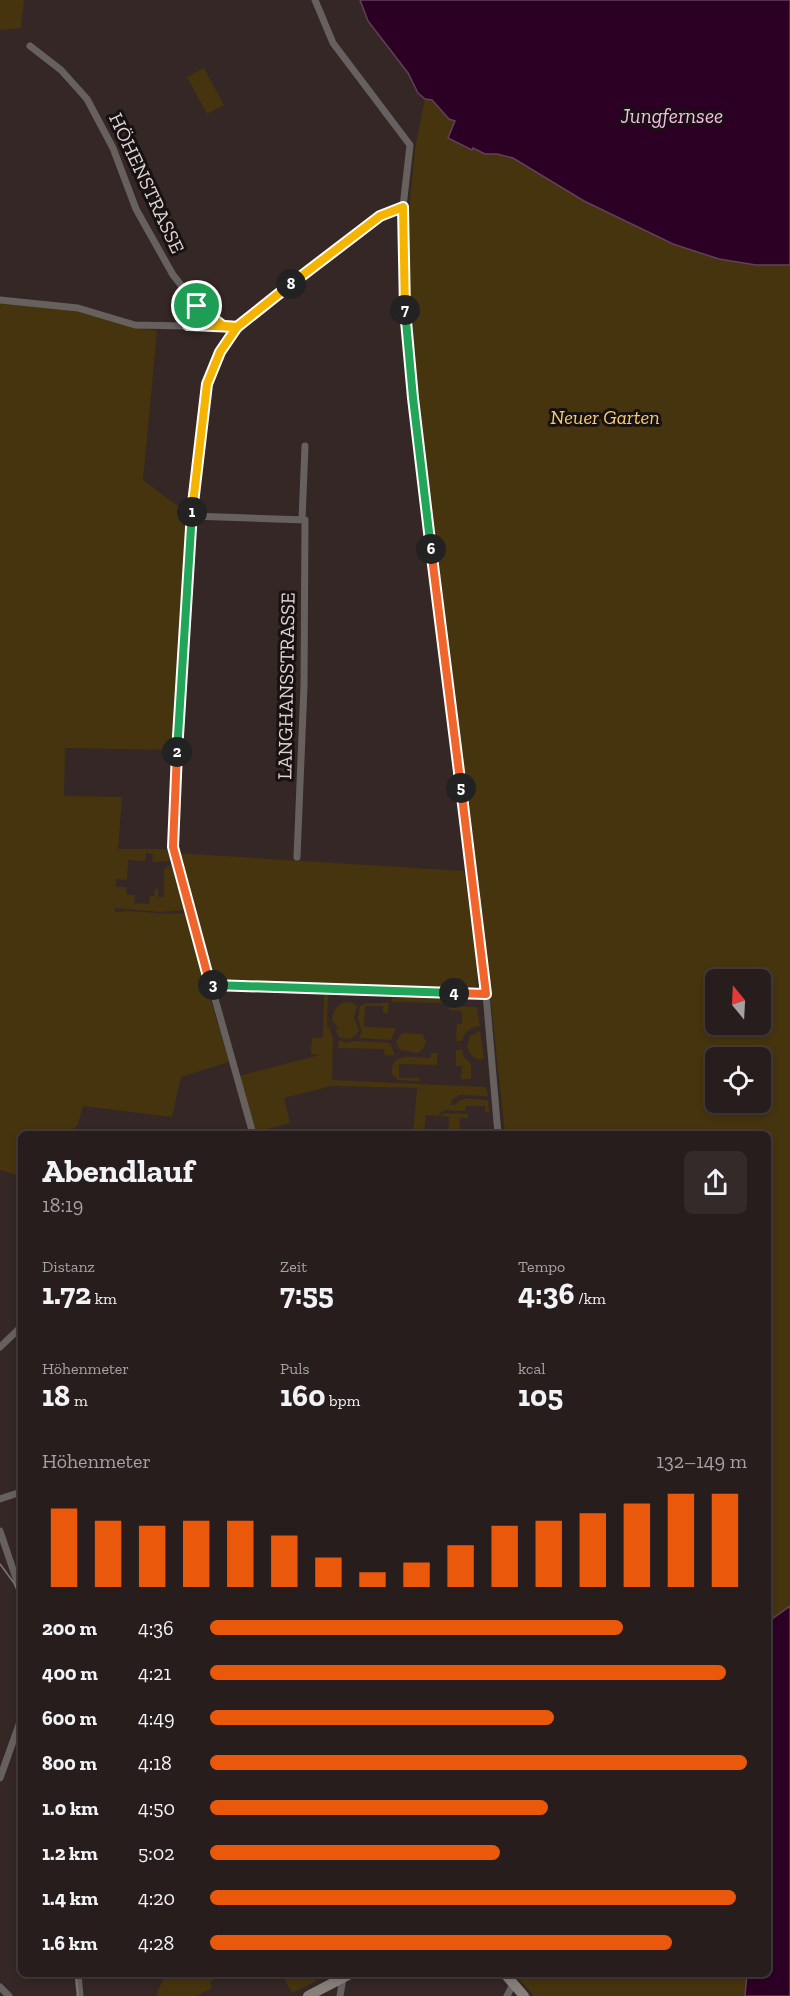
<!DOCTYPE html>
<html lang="de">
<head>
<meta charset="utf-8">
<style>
	:root { --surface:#271d1c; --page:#332a29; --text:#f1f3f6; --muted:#a4a2a3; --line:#433b3b; --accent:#ea580c }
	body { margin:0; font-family:"Zilla Slab",serif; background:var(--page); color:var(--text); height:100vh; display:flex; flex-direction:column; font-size:22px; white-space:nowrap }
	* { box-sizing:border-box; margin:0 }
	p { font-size:20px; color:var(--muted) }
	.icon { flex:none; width:33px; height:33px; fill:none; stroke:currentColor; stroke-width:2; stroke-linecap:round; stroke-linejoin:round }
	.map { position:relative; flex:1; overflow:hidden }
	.details { position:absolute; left:18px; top:1131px; width:753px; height:846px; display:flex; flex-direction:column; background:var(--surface); border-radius:9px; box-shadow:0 3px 9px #0003,0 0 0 2px var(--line) }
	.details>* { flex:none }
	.needle { width:39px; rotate:342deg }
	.buttons { position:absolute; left:705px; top:969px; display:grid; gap:12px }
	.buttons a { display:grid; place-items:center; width:66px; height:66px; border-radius:9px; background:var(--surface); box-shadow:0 3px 9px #0003,0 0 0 2px var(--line); font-size:30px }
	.pin { position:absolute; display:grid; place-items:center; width:51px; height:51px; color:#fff; margin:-26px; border:3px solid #fff; border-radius:50%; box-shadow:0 2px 6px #0007 }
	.km { position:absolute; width:30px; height:30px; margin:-15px; border-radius:50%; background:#222; color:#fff; font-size:16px; line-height:30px; text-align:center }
	.round { display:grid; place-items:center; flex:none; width:63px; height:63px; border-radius:9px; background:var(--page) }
	.overview { display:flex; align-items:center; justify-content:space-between; height:102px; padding:0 24px }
	h1 { font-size:33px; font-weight:700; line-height:45px }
	.stats { display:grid; grid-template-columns:repeat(3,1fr); gap:9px; height:102px; padding:6px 24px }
	.stats div { display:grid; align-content:center }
	.stats b { font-size:30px; font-weight:700 }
	.stats small { font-size:16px; font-weight:400 }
	.stats p { font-size:16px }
	.chart { height:168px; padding:12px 24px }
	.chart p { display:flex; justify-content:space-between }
	.chart svg { width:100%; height:108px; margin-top:6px; stroke:var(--accent); stroke-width:6 }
	ul { padding:0 24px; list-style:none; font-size:20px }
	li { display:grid; grid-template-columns:96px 72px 1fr; align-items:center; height:45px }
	li i { height:15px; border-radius:8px; background:var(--accent) }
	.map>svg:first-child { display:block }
	.green { fill:#46340e; fill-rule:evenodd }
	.water { fill:#2c0025; stroke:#614059; stroke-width:1.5 }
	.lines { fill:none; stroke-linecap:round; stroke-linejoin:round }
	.street { stroke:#66615e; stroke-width:7 }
	.secondary { stroke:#877f7a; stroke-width:10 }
	.tram { stroke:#827776; stroke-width:1.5 }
	.split-1-casing { stroke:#fff; stroke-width:12 }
	.split-2-casing { stroke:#fff; stroke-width:12 }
	.split-3-casing { stroke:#fff; stroke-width:12 }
	.split-4-casing { stroke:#fff; stroke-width:12 }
	.split-5-casing { stroke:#fff; stroke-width:12 }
	.split-6-casing { stroke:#fff; stroke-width:12 }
	.split-7-casing { stroke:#fff; stroke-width:12 }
	.split-8-casing { stroke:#fff; stroke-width:12 }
	.split-9-casing { stroke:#fff; stroke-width:12 }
	.split-1 { stroke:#f5b400; stroke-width:8 }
	.split-2 { stroke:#22a559; stroke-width:8 }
	.split-3 { stroke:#f0652b; stroke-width:8 }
	.split-4 { stroke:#22a559; stroke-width:8 }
	.split-5 { stroke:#f0652b; stroke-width:8 }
	.split-6 { stroke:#f0652b; stroke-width:8 }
	.split-7 { stroke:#22a559; stroke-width:8 }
	.split-8 { stroke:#f5b400; stroke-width:8 }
	.split-9 { stroke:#f5b400; stroke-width:8 }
	.labels { text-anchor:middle; stroke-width:6; stroke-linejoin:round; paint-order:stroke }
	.street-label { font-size:20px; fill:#dcd4d3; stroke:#171211 }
	.park-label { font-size:20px; font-style:italic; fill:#f9cc72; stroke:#171211 }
	.water-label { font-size:21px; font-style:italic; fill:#f9b9e9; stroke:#171211 }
</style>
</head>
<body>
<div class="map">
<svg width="790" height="1996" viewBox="0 0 790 1996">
	<rect width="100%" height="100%" fill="#342725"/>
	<!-- green -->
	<path class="green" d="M0,0h24l-3,28 -21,2z
		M204,68l20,37 -17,9 -20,-37z
		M425,99c13,2 18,17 30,22l-7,17 38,16h11l16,4 71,43 89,43 46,15 37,6h34v1341l-22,16v-488h-263l-15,-141 -76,-600 -4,-94 -1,-89 6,-61zM716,980h44v44h-44zM716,1058h44v44h-44z
		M0,302l78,8 56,16 23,5 -14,149 44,33 -14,237 -108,-2 -1,48 58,1 -4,52h49l4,12 -19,1 1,-8 -7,-1 -1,8 -17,-1 -1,20 -11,-1v8h10l1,8h8l-1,8 15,1 1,-8h4l1,-7h3v8h6v-28l4,-3 4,-1 12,45 -24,2 -46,-4 2,4c23,-3 46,4 69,1l44,149 -48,15 -9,40 -89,-11 -5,18 -6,7 -6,-1 -1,4h-44v42l-21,-6z
		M174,853l290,18 14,100 -2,18 -263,-9z
		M324,994h4l-1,30 6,13 -1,43 154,7 2,9 -28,-1 -8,4 -1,6h4c6,-10 23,-5 33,-5l1,12h-4v-6h-19l-1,5 -21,-1 -6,6 -12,-1 -2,19h-11l4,-46 -86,-2 -47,12 6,25 -34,9 -17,-56 81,-21 -9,-1 1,-16h11z
		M392,997l54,2v4l-54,-1z
		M346,1002l7,1 4,3 -3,12 5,12c-4,9 -13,11 -21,6l-2,-6 2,-1 -6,-9c1,-9 5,-16 14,-18z
		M367,1003h22l-1,10h-5v-7h-18l-1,21 32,1 -5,12 -32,-2 3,-6 -4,-14 2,-12z
		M449,1006l28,1 3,19c-10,1 -15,5 -18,15h-6l1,-17h5v-13l-13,-1z
		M480,1031l4,28h-7l-6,-4 -4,-8 3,-11z
		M402,1033l20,1 4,7 -2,7 -6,5 -18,-3 -4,-8z
		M339,1040l7,3 7,-2 37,2 5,12 -10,1 -1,-7 -46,-1z
		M456,1050h6l2,7 7,7v15h-10l1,-13h-6z
		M431,1053h6v12l-38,-1v14h20v3l-21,-1 -6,-6v-7c6,-15 23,-9 36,-9l3,-1z
		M443,1113l25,1v4h-8l-1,16h-11l1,-17 -8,-1z
		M165,1974h53l1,3 -9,5 2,6 -15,8h-41z
		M293,1974h19l4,7 -24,12 -10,-18h4l1,2z
		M515,1974h232l-2,22h-211z"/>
	<!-- water -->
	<path class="water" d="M360,0h430v265h-34l-37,-6 -46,-15 -89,-43 -71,-43 -16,-4h-12l-12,-6 -1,2 -24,-12 7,-17 -6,-2 -17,-19 -7,-1 -7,-6 -10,-20 -40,-52z
		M790,1606v390h-45l2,-22h21v-352z"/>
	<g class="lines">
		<!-- street -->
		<path class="street" d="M315,0l18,43 77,102 -7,62 3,116 24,220 56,451 12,140
			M30,46l31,24 26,29 26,49 23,61 37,66 24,30 26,21
			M0,300l78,8 57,17 102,2
			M188,325l9,-20
			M192,516l113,4 -1,166 -7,171
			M302,520l3,-74
			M210,985l276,9
			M253,1134l-79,-281 -2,-13 9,-172 10,-138 14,-139 15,-39 7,-14 10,-11 143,-111 23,-9
			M0,1347l21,-20
			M0,1499l21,-7
			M0,1531l21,62
			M0,1778l21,-59
			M78,1974l2,22
			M0,1987l9,9
			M340,1996l3,-18
			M507,1996l6,-12"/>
		<!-- secondary -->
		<path class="secondary" d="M505,1974l19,22
			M308,1996l42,-22"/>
		<!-- tram -->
		<path class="tram" d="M0,1564l14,19 7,16
			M76,1974l2,22"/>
	</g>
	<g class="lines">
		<!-- split-1 casing -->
		<g class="split-1-casing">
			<path id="split-1" d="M192,512l15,-128 13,-32 17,-25 -14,-1 -26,-20"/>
		</g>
		<!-- split-2 casing -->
		<g class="split-2-casing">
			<path id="split-2" d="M177,752l15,-240"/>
		</g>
		<!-- split-3 casing -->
		<g class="split-3-casing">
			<path id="split-3" d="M177,752l-4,95 37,137 3,1"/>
		</g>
		<!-- split-4 casing -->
		<g class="split-4-casing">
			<path id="split-4" d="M213,985l241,8"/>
		</g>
		<!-- split-5 casing -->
		<g class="split-5-casing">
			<path id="split-5" d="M454,993l32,1 -25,-206"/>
		</g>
		<!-- split-6 casing -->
		<g class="split-6-casing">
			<path id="split-6" d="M431,549l30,239"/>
		</g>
		<!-- split-7 casing -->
		<g class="split-7-casing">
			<path id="split-7" d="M405,310l8,88 18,151"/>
		</g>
		<!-- split-8 casing -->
		<g class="split-8-casing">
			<path id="split-8" d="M291,284l89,-68 23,-9 2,103"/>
		</g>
		<!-- split-9 casing -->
		<g class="split-9-casing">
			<path id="split-9" d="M197,306l-9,19 49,2 54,-43"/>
		</g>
		<!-- split-1 -->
		<use href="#split-1" class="split-1"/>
		<!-- split-2 -->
		<use href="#split-2" class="split-2"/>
		<!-- split-3 -->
		<use href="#split-3" class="split-3"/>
		<!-- split-4 -->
		<use href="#split-4" class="split-4"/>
		<!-- split-5 -->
		<use href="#split-5" class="split-5"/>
		<!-- split-6 -->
		<use href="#split-6" class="split-6"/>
		<!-- split-7 -->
		<use href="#split-7" class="split-7"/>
		<!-- split-8 -->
		<use href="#split-8" class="split-8"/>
		<!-- split-9 -->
		<use href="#split-9" class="split-9"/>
	</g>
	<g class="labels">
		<!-- street labels -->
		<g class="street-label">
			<text transform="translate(147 183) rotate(65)" y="7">HÖHENSTRASSE</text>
			<text transform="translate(286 686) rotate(-89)" y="7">LANGHANSSTRASSE</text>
		</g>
		<!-- park labels -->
		<g class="park-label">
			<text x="605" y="424">Neuer Garten</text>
		</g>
		<!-- water labels -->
		<g class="water-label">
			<text x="672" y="123">Jungfernsee</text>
		</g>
	</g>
</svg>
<div class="buttons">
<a><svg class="needle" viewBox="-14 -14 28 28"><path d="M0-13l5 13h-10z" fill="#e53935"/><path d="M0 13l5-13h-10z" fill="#a4a2a3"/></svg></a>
<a><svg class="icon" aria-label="locate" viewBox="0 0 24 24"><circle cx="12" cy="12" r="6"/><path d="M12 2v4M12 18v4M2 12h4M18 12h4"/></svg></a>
</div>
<div class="pin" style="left:197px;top:306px;background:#1e9e55"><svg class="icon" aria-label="arrive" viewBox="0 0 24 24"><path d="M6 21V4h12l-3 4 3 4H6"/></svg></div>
<b class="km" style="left:192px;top:512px">1</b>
<b class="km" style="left:177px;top:752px">2</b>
<b class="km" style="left:213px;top:985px">3</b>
<b class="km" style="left:454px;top:993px">4</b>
<b class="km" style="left:461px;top:788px">5</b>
<b class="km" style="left:431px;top:549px">6</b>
<b class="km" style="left:405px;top:310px">7</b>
<b class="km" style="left:291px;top:284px">8</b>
<section class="details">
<div class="overview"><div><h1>Abendlauf</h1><p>18:19</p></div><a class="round"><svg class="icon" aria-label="share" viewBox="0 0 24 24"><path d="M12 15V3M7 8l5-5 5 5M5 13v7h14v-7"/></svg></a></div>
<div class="stats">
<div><p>Distanz</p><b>1.72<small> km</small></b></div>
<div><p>Zeit</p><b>7:55</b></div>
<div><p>Tempo</p><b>4:36<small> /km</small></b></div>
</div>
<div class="stats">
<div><p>Höhenmeter</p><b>18<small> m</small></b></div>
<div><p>Puls</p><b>160<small> bpm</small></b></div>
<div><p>kcal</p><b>105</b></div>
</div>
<div class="chart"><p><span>Höhenmeter</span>132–149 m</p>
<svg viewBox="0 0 160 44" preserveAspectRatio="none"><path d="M5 44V12M15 44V17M25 44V19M35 44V17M45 44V17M55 44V23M65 44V32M75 44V38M85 44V34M95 44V27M105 44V19M115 44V17M125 44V14M135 44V10M145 44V6M155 44V6"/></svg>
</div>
<ul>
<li><b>200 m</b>4:36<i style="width:77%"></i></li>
<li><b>400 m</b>4:21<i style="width:96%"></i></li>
<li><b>600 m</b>4:49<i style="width:64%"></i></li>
<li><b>800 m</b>4:18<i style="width:100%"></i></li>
<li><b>1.0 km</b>4:50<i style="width:63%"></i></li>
<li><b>1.2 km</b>5:02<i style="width:54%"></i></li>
<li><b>1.4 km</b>4:20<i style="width:98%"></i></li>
<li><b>1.6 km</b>4:28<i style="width:86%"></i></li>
</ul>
</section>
</div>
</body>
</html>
